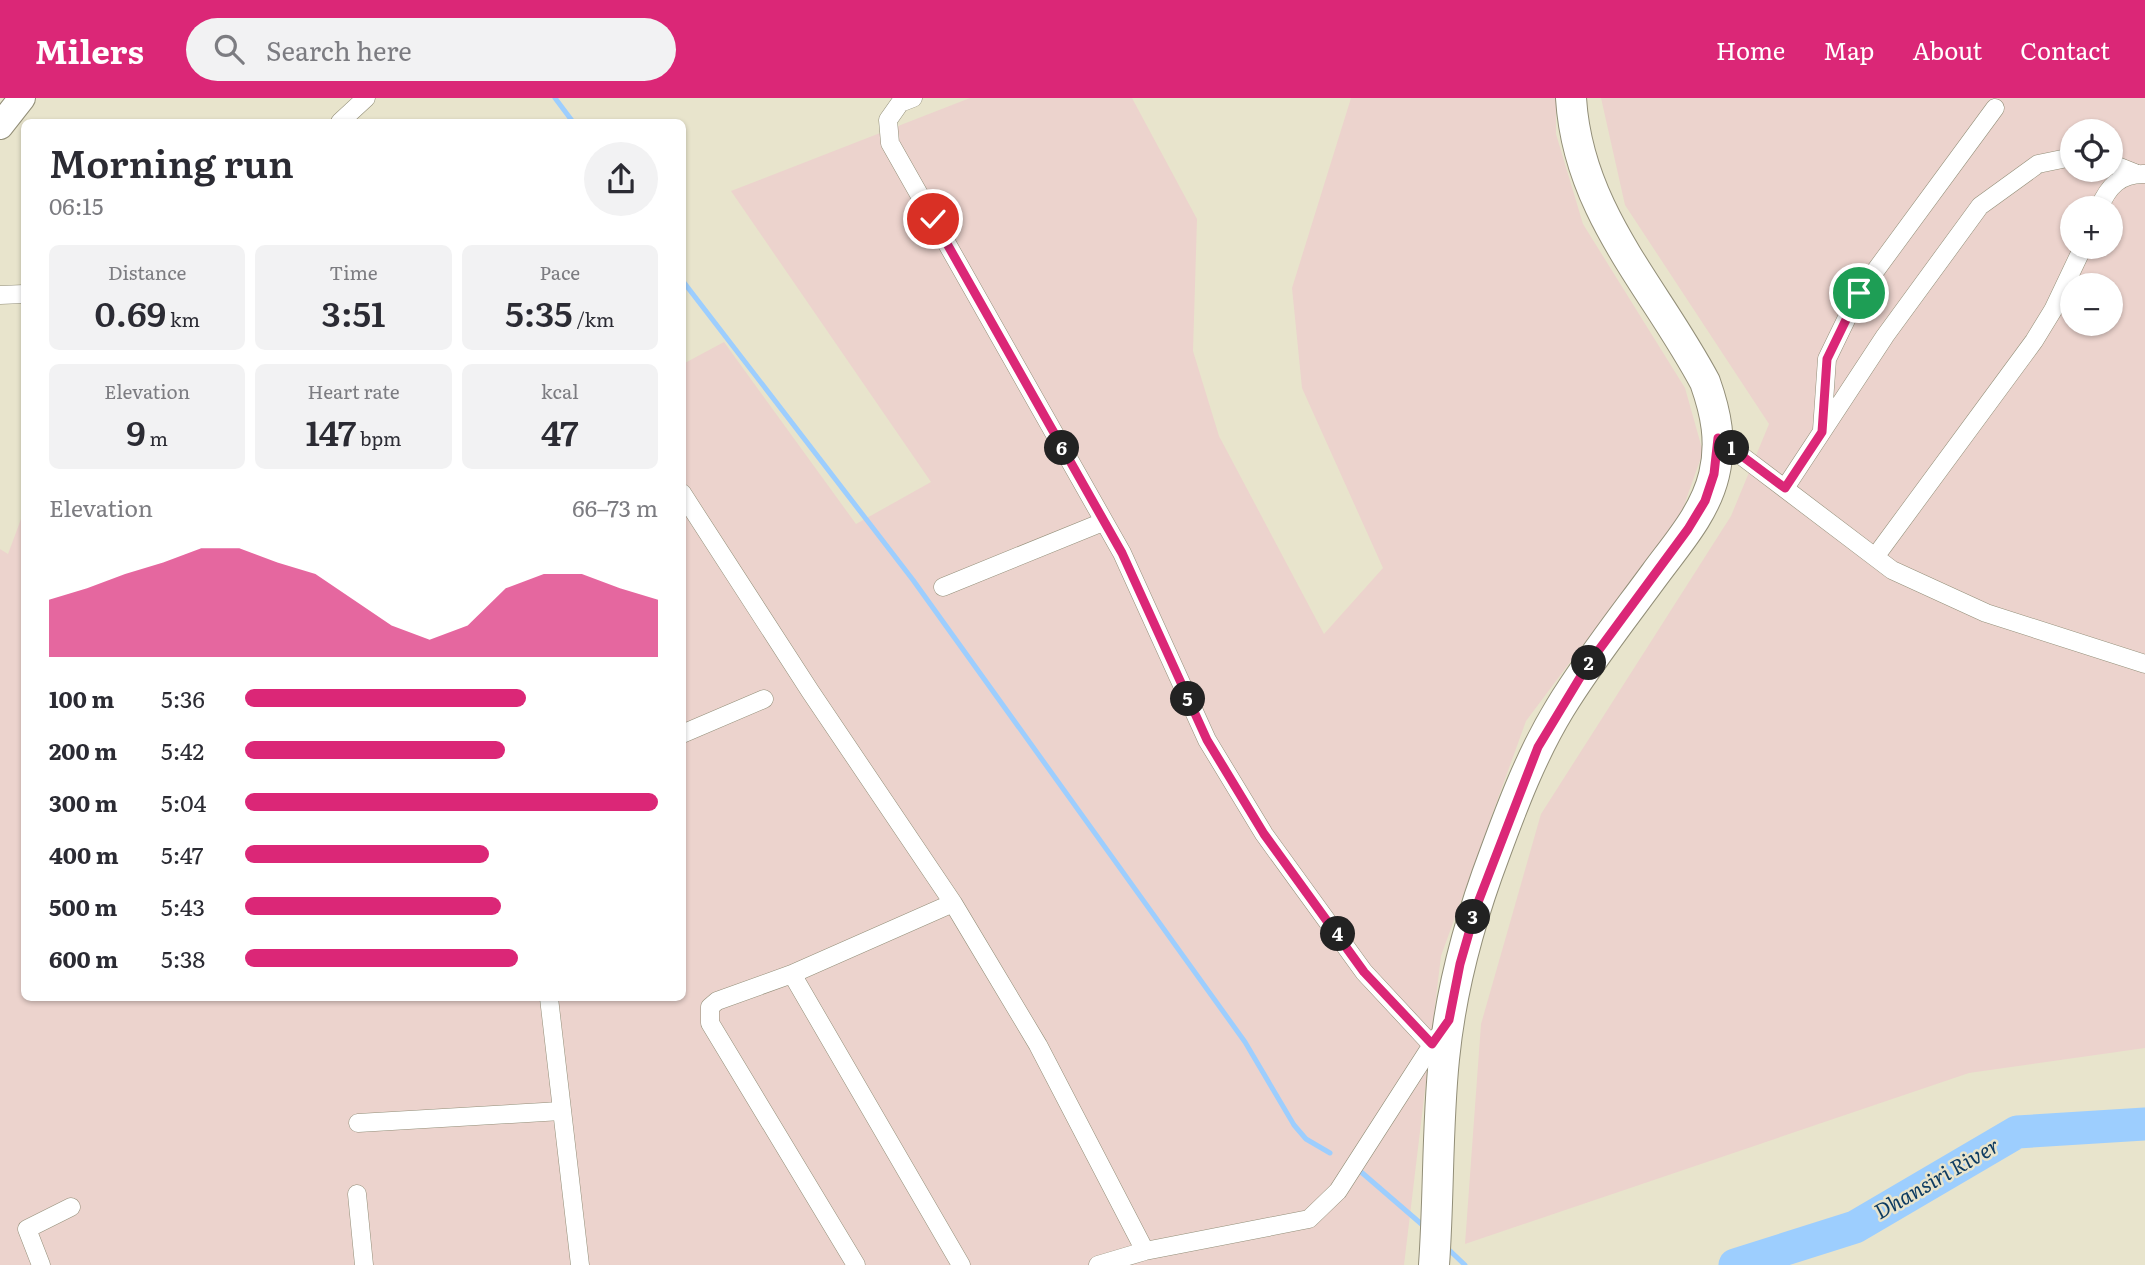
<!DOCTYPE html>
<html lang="en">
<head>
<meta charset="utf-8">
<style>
	:root { --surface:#fff; --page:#f2f2f3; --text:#2b2b33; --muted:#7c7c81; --accent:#db2777 }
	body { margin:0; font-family:Literata,serif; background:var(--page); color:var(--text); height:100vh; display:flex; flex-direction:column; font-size:26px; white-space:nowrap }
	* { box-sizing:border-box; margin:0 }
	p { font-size:23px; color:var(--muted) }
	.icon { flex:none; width:38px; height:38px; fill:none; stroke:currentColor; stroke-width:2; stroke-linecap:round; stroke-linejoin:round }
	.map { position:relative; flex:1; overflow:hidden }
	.side { position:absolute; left:21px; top:21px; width:665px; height:882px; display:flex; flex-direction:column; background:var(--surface); border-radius:10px; box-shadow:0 2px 5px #0004 }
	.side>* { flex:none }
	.fabs { position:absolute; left:2060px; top:21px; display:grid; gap:14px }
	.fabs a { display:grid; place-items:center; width:63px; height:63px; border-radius:50%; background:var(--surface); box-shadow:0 2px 5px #0004; font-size:35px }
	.pin { position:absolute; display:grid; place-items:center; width:60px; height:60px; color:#fff; margin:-30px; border:4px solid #fff; border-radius:50%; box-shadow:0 2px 7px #0007 }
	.km { position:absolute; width:35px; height:35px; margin:-18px; border-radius:50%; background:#222; color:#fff; font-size:19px; line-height:35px; text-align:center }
	.round { display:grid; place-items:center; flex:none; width:74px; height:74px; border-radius:37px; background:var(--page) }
	.summary { display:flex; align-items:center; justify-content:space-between; height:119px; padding:0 28px }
	h1 { font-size:38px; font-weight:600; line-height:52px }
	.stats { display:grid; grid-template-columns:repeat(3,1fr); gap:10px; height:119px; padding:7px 28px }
	.stats div { display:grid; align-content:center; border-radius:10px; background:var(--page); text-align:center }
	.stats b { font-size:35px; font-weight:600 }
	.stats small { font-size:19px; font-weight:400 }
	.stats p { font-size:19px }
	.chart { height:196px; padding:14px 28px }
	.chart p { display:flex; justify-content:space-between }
	.chart svg { width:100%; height:126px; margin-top:7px; fill:var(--accent); opacity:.7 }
	ul { padding:0 28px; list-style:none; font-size:23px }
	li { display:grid; grid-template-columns:112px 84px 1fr; align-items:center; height:52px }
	li i { height:18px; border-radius:9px; background:var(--accent) }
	header { display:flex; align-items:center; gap:42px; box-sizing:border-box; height:98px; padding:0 35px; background:var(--accent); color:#fff }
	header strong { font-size:33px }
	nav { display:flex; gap:38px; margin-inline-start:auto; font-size:24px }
	.search { width:490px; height:63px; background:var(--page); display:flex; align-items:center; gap:18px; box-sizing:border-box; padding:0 24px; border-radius:38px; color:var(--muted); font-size:26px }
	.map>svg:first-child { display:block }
	.industrial { fill:#ecd3cd; fill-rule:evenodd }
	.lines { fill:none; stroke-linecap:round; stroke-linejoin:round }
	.stream { stroke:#9dcefe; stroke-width:5 }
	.river { stroke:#9dcefe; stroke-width:33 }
	.street-casing { stroke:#928e78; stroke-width:19 }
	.secondary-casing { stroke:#928e78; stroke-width:28 }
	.primary-casing { stroke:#928e78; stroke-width:32 }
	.street { stroke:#fff; stroke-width:18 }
	.secondary { stroke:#fff; stroke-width:26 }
	.primary { stroke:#fff; stroke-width:30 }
	.route-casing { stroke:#fff; stroke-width:14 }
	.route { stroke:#db2777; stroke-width:9 }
	.labels { text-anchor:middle; stroke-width:5; stroke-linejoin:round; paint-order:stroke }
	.water-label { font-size:21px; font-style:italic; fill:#0d3b61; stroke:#e8e4cc }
</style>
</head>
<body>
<header>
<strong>Milers</strong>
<div class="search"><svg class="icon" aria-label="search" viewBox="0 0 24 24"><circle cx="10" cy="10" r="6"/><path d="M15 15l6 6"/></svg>Search here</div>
<nav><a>Home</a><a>Map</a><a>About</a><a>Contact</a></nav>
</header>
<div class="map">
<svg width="2145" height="1167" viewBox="0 0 2145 1167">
	<rect width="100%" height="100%" fill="#e8e4cc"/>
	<!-- industrial -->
	<path class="industrial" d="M970,0h162l65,121 -4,132 26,85 105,198 59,-66 -81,-180 -10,-100 59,-190h205v36l27,90 102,164 18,64 -22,62 -155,207 -85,235 -37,309h-1404v-716l8,5 16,-43v487h658l1,-634 41,-22 132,182 75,-42 -200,-291z
		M1601,0h544v950l-176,25 -504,171 16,-220 60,-210 190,-298 38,-92 -144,-219zM2072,33h38v39h-38zM2072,110h38v39h-38zM2072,187h38v39h-38z"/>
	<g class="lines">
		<!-- stream -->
		<path class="stream" d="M555,0l18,24
			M682,182l231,300 332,462 49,83 12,14 24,14
			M1360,1073l66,57
			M1446,1149l19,18"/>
		<!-- river -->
		<path class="river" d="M1735,1167l120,-38 162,-95 128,-8"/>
		<!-- street casing -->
		<g class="street-casing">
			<path id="street" d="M913,0l-13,5 -12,17 2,23 232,410 85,187 57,94 100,138 67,72
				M340,24l26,-24
				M2110,65l25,10
				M2099,110c9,-21 21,-35 46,-34
				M0,197l24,-1
				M1822,332l5,-71 32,-66 136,-185
				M1718,340l174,132 94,43 159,51
				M1785,390l100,-152 95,-130 58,-42 34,-7
				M682,395l128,198 143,212 85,142 107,206
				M1875,459l159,-216 19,-31 30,-63
				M943,489l160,-65
				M682,636l82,-35
				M792,876l169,291
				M549,900l31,267
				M358,1025l203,-12
				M357,1096l7,71
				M41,1167l-14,-36 44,-22
				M856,1167l-146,-242v-16l7,-6 75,-27 161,-71
				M1098,1167l47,-14 164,-32 29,-28 99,-154"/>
		</g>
		<!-- secondary casing -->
		<g class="secondary-casing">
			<path id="secondary" d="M0,28l22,-28"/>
		</g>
		<!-- primary casing -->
		<g class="primary-casing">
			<path id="primary" d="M1434,1167c5,-69 3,-138 10,-206 7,-71 26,-140 51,-206 18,-49 37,-99 65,-145 28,-46 62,-89 95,-134 22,-30 50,-61 59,-99 8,-33 2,-62 -9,-93 -51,-96 -127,-170 -134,-284"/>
		</g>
		<!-- street -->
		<use href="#street" class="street"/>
		<!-- secondary -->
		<use href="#secondary" class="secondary"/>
		<!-- primary -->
		<use href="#primary" class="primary"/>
	</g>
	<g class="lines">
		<!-- route casing -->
		<g class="route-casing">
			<path id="route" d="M933,121l189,334 85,187 57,94 100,138 68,72 17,-24 11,-56 17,-59 61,-158 49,-81 101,-137 17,-28 9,-27 4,-36 67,50 37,-56 5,-73 32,-66"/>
		</g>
		<!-- route -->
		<use href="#route" class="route"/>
	</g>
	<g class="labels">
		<!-- water labels -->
		<g class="water-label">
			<text transform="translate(1937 1081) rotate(-30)" y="7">Dhansiri River</text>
		</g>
	</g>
</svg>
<div class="fabs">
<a><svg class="icon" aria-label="locate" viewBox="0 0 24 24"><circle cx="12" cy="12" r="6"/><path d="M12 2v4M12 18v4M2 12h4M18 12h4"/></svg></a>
<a>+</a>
<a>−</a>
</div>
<div class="pin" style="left:1859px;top:195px;background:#1e9e55"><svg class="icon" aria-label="arrive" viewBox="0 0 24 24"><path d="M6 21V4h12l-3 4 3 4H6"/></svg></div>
<div class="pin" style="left:933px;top:121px;background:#d93025"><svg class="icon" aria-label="check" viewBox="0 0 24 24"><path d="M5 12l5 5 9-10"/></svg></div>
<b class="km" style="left:1732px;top:350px">1</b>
<b class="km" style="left:1589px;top:565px">2</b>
<b class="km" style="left:1473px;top:819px">3</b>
<b class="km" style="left:1338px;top:836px">4</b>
<b class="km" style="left:1188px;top:601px">5</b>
<b class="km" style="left:1062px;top:350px">6</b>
<section class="side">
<div class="summary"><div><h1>Morning run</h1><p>06:15</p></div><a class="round"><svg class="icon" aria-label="share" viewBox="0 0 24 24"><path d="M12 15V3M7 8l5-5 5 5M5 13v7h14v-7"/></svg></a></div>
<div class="stats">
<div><p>Distance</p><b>0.69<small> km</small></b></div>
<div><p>Time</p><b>3:51</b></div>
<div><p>Pace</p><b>5:35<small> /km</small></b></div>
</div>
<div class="stats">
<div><p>Elevation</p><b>9<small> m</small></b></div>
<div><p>Heart rate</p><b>147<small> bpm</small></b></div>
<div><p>kcal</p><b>47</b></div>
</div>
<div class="chart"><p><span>Elevation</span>66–73 m</p>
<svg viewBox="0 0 160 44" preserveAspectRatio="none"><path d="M0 44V24L10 20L20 15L30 11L40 6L50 6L60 11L70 15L80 24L90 33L100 38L110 33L120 20L130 15L140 15L150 20L160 24V44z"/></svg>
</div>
<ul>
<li><b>100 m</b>5:36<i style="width:68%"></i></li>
<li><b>200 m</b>5:42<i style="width:63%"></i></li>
<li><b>300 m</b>5:04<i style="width:100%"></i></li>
<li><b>400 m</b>5:47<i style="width:59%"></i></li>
<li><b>500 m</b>5:43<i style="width:62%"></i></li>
<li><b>600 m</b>5:38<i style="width:66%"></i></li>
</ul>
</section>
</div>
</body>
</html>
